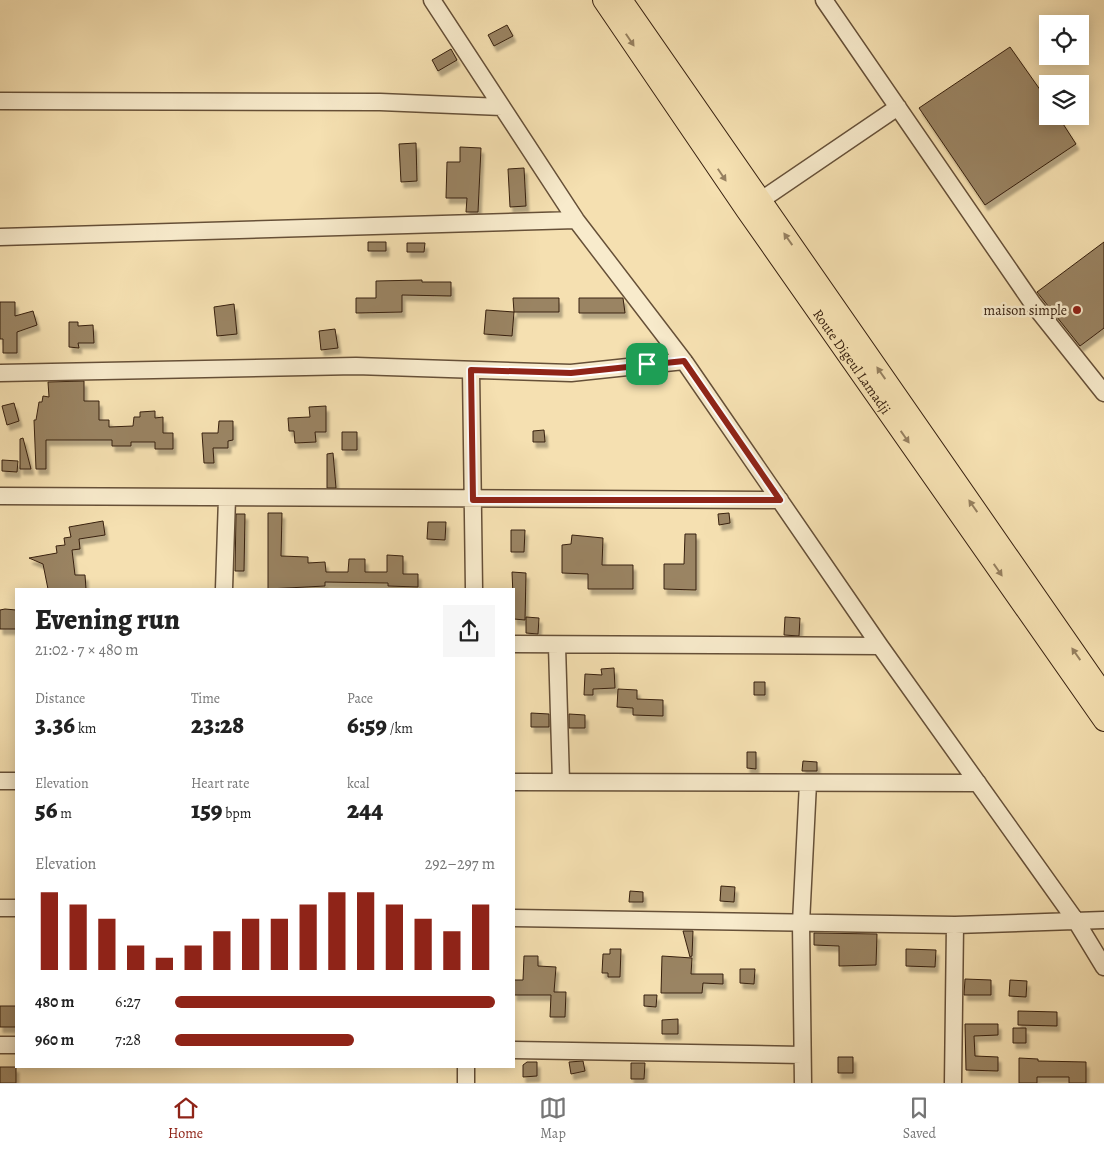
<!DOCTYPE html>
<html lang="en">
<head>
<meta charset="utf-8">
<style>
	:root { --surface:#fff; --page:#f6f6f6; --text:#222; --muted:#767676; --line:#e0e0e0; --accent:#8f2418 }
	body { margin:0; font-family:Alegreya,serif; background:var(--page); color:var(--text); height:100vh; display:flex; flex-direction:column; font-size:19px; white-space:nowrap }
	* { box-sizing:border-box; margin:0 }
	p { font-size:16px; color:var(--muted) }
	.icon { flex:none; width:28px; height:28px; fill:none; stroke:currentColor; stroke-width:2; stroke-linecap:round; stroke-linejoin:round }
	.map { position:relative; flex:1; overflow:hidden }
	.panel { position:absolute; left:15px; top:588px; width:500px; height:480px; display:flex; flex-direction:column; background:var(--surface); border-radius:0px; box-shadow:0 2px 12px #0003 }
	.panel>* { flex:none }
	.fabs { position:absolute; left:1039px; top:15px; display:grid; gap:10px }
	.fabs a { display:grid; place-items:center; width:50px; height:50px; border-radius:0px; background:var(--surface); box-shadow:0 2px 12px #0003; font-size:25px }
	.pin { position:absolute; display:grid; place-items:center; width:42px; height:42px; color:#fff; margin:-21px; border-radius:10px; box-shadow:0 2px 8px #0006 }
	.round { display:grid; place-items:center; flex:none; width:52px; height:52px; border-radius:0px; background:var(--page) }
	.headline { display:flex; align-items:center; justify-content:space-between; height:85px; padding:0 20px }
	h1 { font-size:28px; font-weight:800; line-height:38px }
	.metrics { display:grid; grid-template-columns:repeat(3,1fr); gap:8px; height:85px; padding:5px 20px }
	.metrics div { display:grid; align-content:center }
	.metrics b { font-size:25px; font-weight:800 }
	.metrics small { font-size:14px; font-weight:400 }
	.metrics p { font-size:14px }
	.chart { height:140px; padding:10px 20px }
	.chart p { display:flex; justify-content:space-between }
	.chart svg { width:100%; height:90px; margin-top:5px; stroke:var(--accent); stroke-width:6 }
	ul { padding:0 20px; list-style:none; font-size:16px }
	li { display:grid; grid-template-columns:80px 60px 1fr; align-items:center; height:38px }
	li i { height:12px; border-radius:6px; background:var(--accent) }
	.tabs { display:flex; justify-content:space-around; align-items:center; height:70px; border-top:1px solid var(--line); background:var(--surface); font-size:14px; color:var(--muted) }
	.tabs a { display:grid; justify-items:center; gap:2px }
	.tabs .on { color:var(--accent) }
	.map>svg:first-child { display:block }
	.building { fill:#9a8463; stroke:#37200f; filter:url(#shadow) }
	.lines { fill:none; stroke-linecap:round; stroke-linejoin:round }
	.minor-casing { stroke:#665038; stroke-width:19 }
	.major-casing { stroke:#37200f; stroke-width:22 }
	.minor { stroke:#f8ebcc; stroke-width:16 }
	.major { stroke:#f5e0b1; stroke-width:20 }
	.oneway { fill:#968060 }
	.route-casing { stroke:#fff; stroke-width:10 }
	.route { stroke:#8f2418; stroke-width:6 }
	.poi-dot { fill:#8f2418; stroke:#f8ebcc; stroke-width:2 }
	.labels { text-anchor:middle; stroke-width:5; stroke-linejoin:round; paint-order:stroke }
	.poi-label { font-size:14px; fill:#37200f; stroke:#f8ebcc; text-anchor:end }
	.street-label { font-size:14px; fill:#37200f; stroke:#f8ebcc }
</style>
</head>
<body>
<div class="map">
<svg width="1104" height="1083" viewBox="0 0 1104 1083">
	<defs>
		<filter id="shadow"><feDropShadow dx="3" dy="5.5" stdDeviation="1" flood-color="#0004"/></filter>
	</defs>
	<rect width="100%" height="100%" fill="#f5e0b1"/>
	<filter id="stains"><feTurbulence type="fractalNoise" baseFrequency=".004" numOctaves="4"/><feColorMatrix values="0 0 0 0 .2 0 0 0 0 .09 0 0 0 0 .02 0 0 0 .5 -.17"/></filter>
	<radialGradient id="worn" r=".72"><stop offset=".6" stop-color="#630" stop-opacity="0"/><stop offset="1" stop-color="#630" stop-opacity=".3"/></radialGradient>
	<!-- building -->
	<path class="building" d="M507,25l6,11 -19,10 -6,-11z
		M1010,47l38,54v15h10l18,28 -91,61 -66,-97z
		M451,49l6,11 -19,11 -6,-11z
		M416,143l1,38 -16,1 -2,-38z
		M460,147l21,1 -3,64h-12l1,-14h-21l1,-36h13z
		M524,168l2,38 -16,1 -2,-38z
		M368,242h18v9h-18z
		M1104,242v86l-24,18 -43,-54z
		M407,243h18l-1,9h-17z
		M422,280v2h29v14l-49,-1v17l-46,1v-15h20v-17z
		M513,298h46v14h-45z
		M579,298h44l2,15h-46z
		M0,302h15v14l18,-5 4,14 -20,7v21h-14v-14h-3z
		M234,304l3,30 -20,2 -3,-29z
		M486,310l28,2 -2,24 -28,-2z
		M69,322h9v4l15,-1 1,18h-16l1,5 -10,-1z
		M335,329l3,19 -17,2 -2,-19z
		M84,381v20h15v19h10v7l24,-1 1,-9h6v-5l15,-1v7l8,-1v16h10v16h-18v-7h-24v4h-19v-6h-66v29h-10l-2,-49h2l3,-18h3l1,-6 6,1 -1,-15z
		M14,403l5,18 -12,4 -5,-19z
		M326,406v26h-11l1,10 -21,1 -1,-12h-5l-1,-13 22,-1 -1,-10z
		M219,421h14v19l-5,1v7h-15l1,15h-10l-2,-30h16z
		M544,430l1,12h-12v-11z
		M342,432h15v18h-15z
		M23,438l8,31h-11v-30z
		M333,453l3,35h-9v-34z
		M2,460l16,1 -1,11 -15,-1z
		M268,513h14l-1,43 27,1v6l17,-1 1,10h22l1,-13h16v13h22v-17l16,1v18h15v13l-30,-1v-3l-63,-1v4l-57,3z
		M729,513l1,10 -11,2 -1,-11z
		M236,514h9l-1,57h-9z
		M103,521l2,14 -26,4 1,10 -8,1 3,25h10l1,14h-38l-5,-25 -14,-6 28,-5 -1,-7 9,-1 -1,-7 7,-1 -2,-10z
		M428,522h18l-1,18 -18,-1z
		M511,530h14l-1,22h-13z
		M685,534h11v56l-32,-1v-25h20z
		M572,535l31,3 -1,27h31v24h-45v-15l-26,-1v-28l9,-1z
		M512,572l14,1 -1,47 -11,-1z
		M5,609l11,1v19h-16v-19z
		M526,617l13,1 -1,16 -12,-1z
		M785,617l15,1 -1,18 -15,-1z
		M614,668l1,20 -22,1v6h-9l1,-21 17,1 -1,-6z
		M754,682h11v13h-11z
		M618,689l19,1v9l26,1v16l-30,-1v-7l-16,-1z
		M531,713l18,1v13h-18z
		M569,714l16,1v13h-16z
		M747,752h9v17l-9,-1z
		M803,761l14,1v9h-15z
		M721,886l14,1 -1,15 -14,-1z
		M630,891l13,1v10h-14z
		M683,931h10l-1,25 -2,1z
		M814,933l63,1 -1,31 -37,1v-20l-25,-1z
		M610,949h11l-1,28h-12v-4h-6l1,-19h7z
		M906,949l30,1 -1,17 -29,-1z
		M524,956h14v10l18,1 -2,25h12l-1,25h-15l1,-22h-37v-15h9z
		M662,956l30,2 -1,16h32v10l-20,-1 -1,10h-41z
		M740,969h15l-1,15 -14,-1z
		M965,979l26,1v15h-27z
		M1010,980l17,1 -1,16 -17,-1z
		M644,995h13l-1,12 -12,-1z
		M0,1006h16v21h-16z
		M1018,1011l39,1v14l-39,-1z
		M678,1019v15h-16v-14z
		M965,1024h33v11l-24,1 1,20 23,1v14l-32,-1z
		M1013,1028h13v15h-13z
		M838,1057h15v16h-15z
		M1019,1058l19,1v2l48,1v21h-17v-6h-32v6h-18z
		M583,1061l2,10 -14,3 -2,-12z
		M527,1062h10v14l-14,1v-12z
		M631,1063h14l-1,16h-13z
		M0,1067h16v16h-16z"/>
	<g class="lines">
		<!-- minor casing -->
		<g class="minor-casing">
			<path id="minor" d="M432,0l144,220 108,141 196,285 196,275 28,46
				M824,0l209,304 71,89
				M0,101l380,1 122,5
				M751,207l147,-100
				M0,237l576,-17
				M471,370l3,219
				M0,373l356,-7 215,7 113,-12
				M0,496l780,4
				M224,589l3,-91
				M514,644l366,2
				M557,646l4,136
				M0,781h16
				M514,782l464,1
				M0,908h16
				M514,918l441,7 149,-5
				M0,1045h16
				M514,1050l288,5
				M466,1083v-17
				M803,1083l-2,-160 7,-140
				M953,1083l2,-158"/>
		</g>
		<!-- major casing -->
		<g class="major-casing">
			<g id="major">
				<path id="s1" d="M603,0l143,210 358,511"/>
				<path d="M622,0l482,694"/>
			</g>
		</g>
		<!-- minor -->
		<use href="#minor" class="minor"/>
		<!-- major -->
		<use href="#major" class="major"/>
	</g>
	<!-- one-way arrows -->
	<defs><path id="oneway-solid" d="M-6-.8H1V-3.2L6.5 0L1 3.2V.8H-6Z" transform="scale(1.25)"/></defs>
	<g class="oneway">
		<use href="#oneway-solid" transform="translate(630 40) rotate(56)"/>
		<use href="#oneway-solid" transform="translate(722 175) rotate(56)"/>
		<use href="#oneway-solid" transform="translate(788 239) rotate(-125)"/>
		<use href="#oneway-solid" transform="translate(881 373) rotate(-125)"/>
		<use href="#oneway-solid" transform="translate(905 437) rotate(55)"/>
		<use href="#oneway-solid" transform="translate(973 506) rotate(-125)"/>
		<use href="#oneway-solid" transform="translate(998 570) rotate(55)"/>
		<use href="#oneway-solid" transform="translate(1076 654) rotate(-125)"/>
	</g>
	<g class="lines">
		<!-- route casing -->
		<g class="route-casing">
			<path id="route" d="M684,361l96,139h-307l-2,-130 100,3z"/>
		</g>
		<!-- route -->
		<use href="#route" class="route"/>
	</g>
	<!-- markers -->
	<circle class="poi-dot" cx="1077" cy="310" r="5"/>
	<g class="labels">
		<!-- poi labels -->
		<g class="poi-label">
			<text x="1067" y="315">maison simple</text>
		</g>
		<!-- street labels -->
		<g class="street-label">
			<text dy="5" stroke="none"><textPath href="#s1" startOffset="439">Route Digeul Lamadji</textPath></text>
		</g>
	</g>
	<rect width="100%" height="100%" filter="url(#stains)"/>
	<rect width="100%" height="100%" fill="url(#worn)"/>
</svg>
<div class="fabs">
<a><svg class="icon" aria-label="locate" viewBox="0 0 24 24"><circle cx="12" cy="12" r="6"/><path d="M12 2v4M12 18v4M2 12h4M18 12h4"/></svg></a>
<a><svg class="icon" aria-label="layers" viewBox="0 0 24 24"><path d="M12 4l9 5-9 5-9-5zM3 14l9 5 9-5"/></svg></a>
</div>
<div class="pin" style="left:647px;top:364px;background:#1e9e55"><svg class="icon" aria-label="arrive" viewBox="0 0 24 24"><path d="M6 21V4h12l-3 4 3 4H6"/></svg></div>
<section class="panel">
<div class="headline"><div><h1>Evening run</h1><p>21:02 · 7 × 480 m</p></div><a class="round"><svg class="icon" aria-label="share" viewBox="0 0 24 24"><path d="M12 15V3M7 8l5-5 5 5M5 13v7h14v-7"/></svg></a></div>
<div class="metrics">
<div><p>Distance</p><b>3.36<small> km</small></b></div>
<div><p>Time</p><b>23:28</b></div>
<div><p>Pace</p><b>6:59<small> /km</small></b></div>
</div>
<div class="metrics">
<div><p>Elevation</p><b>56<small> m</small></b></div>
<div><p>Heart rate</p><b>159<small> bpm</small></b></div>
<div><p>kcal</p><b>244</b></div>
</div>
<div class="chart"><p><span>Elevation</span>292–297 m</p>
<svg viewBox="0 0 160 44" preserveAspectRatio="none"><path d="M5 44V6M15 44V12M25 44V19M35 44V32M45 44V38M55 44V32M65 44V25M75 44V19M85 44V19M95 44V12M105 44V6M115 44V6M125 44V12M135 44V19M145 44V25M155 44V12"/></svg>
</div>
<ul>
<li><b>480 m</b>6:27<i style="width:100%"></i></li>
<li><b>960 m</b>7:28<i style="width:56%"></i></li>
</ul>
</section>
</div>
<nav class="tabs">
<a class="on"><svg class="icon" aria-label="home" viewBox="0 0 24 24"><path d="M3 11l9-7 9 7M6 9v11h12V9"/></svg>Home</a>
<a><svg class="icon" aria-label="map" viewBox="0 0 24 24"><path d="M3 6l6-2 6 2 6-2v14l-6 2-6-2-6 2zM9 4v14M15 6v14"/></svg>Map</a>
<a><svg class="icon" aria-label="saved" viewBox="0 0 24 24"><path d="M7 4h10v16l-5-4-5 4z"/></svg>Saved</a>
</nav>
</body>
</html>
